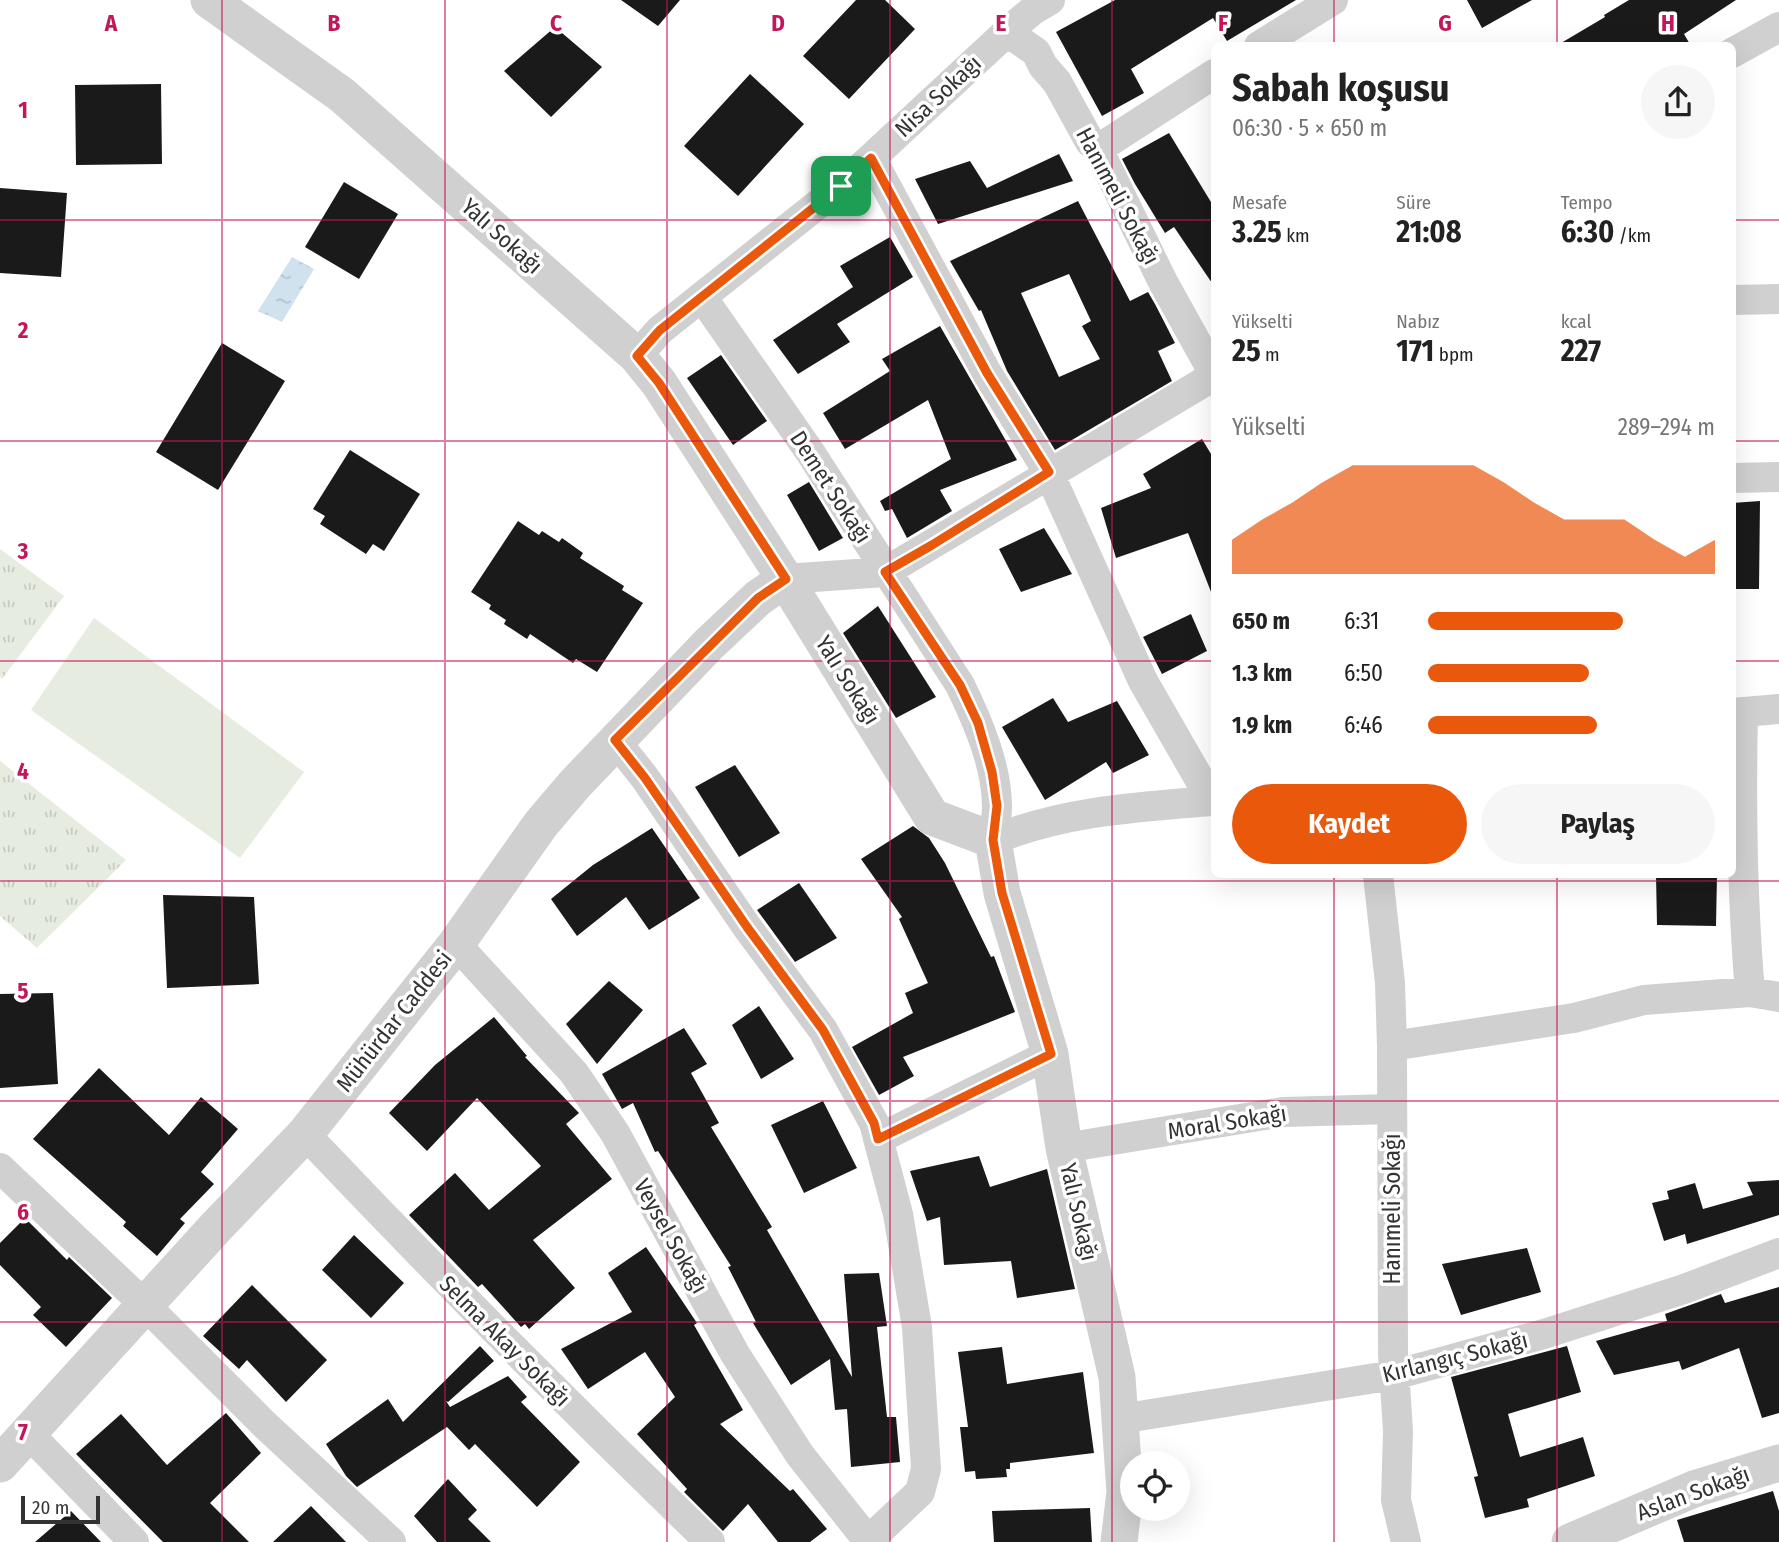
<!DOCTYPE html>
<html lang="tr">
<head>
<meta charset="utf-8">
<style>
	:root { --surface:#fff; --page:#f6f6f6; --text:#222; --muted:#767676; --accent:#ea580c }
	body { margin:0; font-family:"Fira Sans Condensed",sans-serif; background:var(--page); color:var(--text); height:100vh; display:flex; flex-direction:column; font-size:26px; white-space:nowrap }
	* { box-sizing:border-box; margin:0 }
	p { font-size:23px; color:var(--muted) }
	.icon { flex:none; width:38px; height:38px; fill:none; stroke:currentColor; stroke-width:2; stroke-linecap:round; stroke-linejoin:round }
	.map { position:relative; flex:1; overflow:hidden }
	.sheet { position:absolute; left:1211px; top:42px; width:525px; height:836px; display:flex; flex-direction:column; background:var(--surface); border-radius:10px; box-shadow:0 7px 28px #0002 }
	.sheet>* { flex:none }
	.controls { position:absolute; left:1120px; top:1451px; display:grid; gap:14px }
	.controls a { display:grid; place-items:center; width:70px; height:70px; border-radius:50%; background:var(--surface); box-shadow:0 7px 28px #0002; font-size:35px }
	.scale { position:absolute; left:21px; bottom:18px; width:79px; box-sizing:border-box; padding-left:7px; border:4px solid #333; border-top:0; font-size:19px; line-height:24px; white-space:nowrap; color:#333; -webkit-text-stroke:5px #fff; paint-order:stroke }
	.pin { position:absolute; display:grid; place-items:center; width:60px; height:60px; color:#fff; margin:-30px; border-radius:14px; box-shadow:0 4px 10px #0006 }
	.round { display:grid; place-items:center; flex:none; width:74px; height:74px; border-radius:37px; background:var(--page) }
	.overview { display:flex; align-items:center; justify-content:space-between; height:119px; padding:0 21px }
	h1 { font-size:38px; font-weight:700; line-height:52px }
	.metrics { display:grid; grid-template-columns:repeat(3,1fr); gap:10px; height:119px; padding:7px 21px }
	.metrics div { display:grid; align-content:center }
	.metrics b { font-size:30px; font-weight:700 }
	.metrics small { font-size:19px; font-weight:400 }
	.metrics p { font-size:19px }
	.chart { height:196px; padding:14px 21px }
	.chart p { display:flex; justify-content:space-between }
	.chart svg { width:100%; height:126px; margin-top:7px; fill:var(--accent); opacity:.7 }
	.button { display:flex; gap:14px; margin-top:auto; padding:14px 21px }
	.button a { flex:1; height:80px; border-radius:42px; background:var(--accent); color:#fff; font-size:28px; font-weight:700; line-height:80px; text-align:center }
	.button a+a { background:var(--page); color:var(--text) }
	ul { padding:0 21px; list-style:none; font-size:23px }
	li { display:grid; grid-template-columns:112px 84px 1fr; align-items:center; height:52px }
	li i { height:18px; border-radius:9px; background:var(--accent) }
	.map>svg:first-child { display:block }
	.grass { fill:url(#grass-tufts) }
	.pitch { fill:#e6ecdf }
	.water { fill:url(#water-ripples) }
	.building { fill:#1a1a1a; fill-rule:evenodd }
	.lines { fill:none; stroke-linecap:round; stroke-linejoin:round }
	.minor { stroke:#d0d0d0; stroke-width:30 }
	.tertiary { stroke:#d0d0d0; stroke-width:37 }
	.route-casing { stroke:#fff; stroke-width:14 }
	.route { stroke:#ea580c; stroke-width:9 }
	.grid { fill:none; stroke:#c2185b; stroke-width:2; stroke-opacity:0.55 }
	.labels { text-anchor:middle; stroke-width:7; stroke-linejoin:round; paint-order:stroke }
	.street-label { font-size:23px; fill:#333; stroke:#fff }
	.grid-label { font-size:23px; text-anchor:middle; font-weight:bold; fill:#c2185b; stroke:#fff; stroke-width:7; stroke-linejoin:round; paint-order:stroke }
</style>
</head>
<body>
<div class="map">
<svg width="1779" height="1542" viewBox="0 0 1779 1542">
	<defs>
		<pattern id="grass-tufts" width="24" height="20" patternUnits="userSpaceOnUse" patternTransform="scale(1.75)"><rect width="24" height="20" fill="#e6ecdf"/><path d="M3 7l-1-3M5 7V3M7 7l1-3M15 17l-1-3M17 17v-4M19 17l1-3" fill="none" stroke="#c6cbc0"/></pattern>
		<pattern id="water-ripples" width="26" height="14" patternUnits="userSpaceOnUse" patternTransform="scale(1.75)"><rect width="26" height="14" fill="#cfe2ee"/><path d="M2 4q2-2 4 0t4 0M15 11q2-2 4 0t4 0" fill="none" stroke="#b2c2cd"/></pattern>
	</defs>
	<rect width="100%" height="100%" fill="#fff"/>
	<!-- grass -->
	<path class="grass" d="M0,549l64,47 -62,83 -2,-2z
		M0,761l126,99 -89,88 -37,-32z"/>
	<!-- pitch -->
	<path class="pitch" d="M94,618l210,154 -64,86 -209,-148z"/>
	<!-- water -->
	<path class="water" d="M292,257l22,12 -32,53 -24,-11z"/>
	<!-- building -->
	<path class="building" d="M621,0h59l-22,26z
		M856,0h29l30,29 -66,70 -46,-43z
		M1115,0h181l-69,41 -14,-23 -82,51 13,24 -42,23 -46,-84z
		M1467,0h65l-50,28z
		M1629,0h107l-52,34 7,12h-135l49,-29 -1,-2z
		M555,27l47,40 -51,50 -47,-46z
		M750,74l54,50 -66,72 -54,-50z
		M161,84l1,80 -86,1 -1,-80z
		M1169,133l45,74v79l-40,-59 -9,6 -30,-49 -13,-25z
		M1059,154l14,27 -135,43 -23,-45 55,-18 17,27z
		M344,182l54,32 -39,65 -54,-32z
		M0,188l67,5 -6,84 -61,-4z
		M1078,201l52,100 18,-9 7,12 20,39 -17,8 14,30 -117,69 -48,-79 -26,-61 -2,1 -29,-50zM1069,274l22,47 -9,5 18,33 -41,18 -38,-84z
		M890,237l23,40 -76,47 13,18 -52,32 -25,-34 80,-53 -13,-21z
		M940,326l77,134 -77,30 12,21 -45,27 -15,-29 -7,2 -5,-10 71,-42 -23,-59 -83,49 -22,-36 67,-42 -8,-12z
		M222,343l63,38 -67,109 -62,-38z
		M721,355l46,66 -34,24 -46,-67z
		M1202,439l12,20 -1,138 -25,-64 -72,25 -15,-50 50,-20 -8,-14z
		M350,450l70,44 -36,57 -11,-7 -7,10 -46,-30 5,-8 -12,-7z
		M809,482l34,56 -24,13 -32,-56z
		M1760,501l-1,88h-27v-86z
		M518,521l21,14 3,-4 17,11 3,-4 21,15 -3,5 44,28 -2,4 21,13 -46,69 -21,-13 -3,4 -43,-29 -3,5 -23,-15 2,-4 -17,-11 2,-4 -20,-13z
		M1044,528l28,46 -51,18 -22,-43z
		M878,606l58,91 -40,21 -53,-85z
		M1191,614l16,37 -45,23 -19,-37z
		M1053,698l15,24 49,-21 32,54 -36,18 -7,-11 -61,38 -43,-73z
		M735,765l45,68 -41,24 -44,-70z
		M913,826l16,12 16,25 46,94 3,-1 21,56 -112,45 11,19 -35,19 -27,-48 61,-34 -8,-20 23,-10 -29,-64 3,-2 -41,-58z
		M652,828l48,70 -51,32 -23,-33 -49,39 -26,-37 42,-34z
		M1656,875h61l-1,51 -59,-1z
		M799,883l38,55 -42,24 -38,-52z
		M163,895l91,2 5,87 -92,4z
		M609,981l34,29 -46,54 -31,-40z
		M53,993l5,91 -58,4v-94z
		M759,1006l35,53 -33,20 -29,-54z
		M494,1017l33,39 -2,1 54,56 -13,11 46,55 -79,61 42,48 -46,41 -4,-5 -4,3 -39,-43 -4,3 -69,-72 46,-42 34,37 52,-44 -64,-68 -50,53 -38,-38 46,-48z
		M684,1028l23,36 -16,9 28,50 -8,4 61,100 -5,3 85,147 -8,-103 35,-1 8,53 -10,1 10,90h9l4,45 -49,5 -4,-58 -12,1 -5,-51 -39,26 -38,-62 3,-1 -28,-55 3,-1 -73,-115 -3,1 -22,-49 -11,6 -20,-35z
		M99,1068l70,67 32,-38 37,32 -37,43 13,12 -34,35 5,4 -28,33 -34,-30 3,-4 -93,-83z
		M823,1101l34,67 -53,25 -33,-68z
		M979,1156l11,31 57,-18 28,120 -58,9 -6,-37 -67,4 -4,-48 -13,4 -17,-50z
		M1779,1180v35l-92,29 -2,-10 -21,7 -12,-38 17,-4 -2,-8 28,-8 8,26 50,-14 -6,-13z
		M25,1218l42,42 2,-3 43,41 -46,49 -33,-32 8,-8 -41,-42v-22z
		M354,1235l50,48 -33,35 -49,-48z
		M646,1247l51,76 -3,2 49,85 -23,14 70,67 3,-2 34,40 -17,13h-32l-30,-38 -25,27 -39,-39 3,-3 -50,-55 38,-37 -30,-45 -57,37 -27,-40 71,-37 -24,-39z
		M1527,1248l14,44 -80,23 -19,-51z
		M252,1285l75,75 -41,42 -39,-42 -8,9 -36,-33z
		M1779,1287v126l-17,5 -23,-70 -57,22 -3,-9 -65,14 -18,-34 71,-20 -2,-7 56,-20 4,9z
		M480,1346l14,15 -46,41 -2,-1 4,6 58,-31 19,21 -6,5 59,60 -43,45 -62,-63 -6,6 -22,-23 -90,60 -11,-11 -20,-32 62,-45 15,23z
		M1567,1346l14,46 -73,22 12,43 63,-20 12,39 -68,23 2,8 -44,11 -11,-41 4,-1 -27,-99z
		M1002,1347l5,37 76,-12 11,81 -84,10v6h-4l1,8 -31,2 -1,-8 -10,1 -5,-45h8l-10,-75z
		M226,1413l35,40 -51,50 39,39h-86l-87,-88 45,-40 46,51z
		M448,1479l29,31 -9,9 23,23h-54l-23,-26z
		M1773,1491l6,20v31h-95l-7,-22z
		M311,1506l35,36h-73z
		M1090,1508l2,34h-98l-2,-31z
		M71,1511l30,31h-66z"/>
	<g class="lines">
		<!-- minor -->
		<path class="minor" d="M1007,32l29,20 7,14 14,16 33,60 8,7 65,133 51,92
			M1259,46l74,-46
			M1732,53l47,-26
			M1098,149l116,-75
			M871,158l116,215 62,100 94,208 69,120 2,-1
			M702,297l108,155 150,233c18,37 37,81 37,122 0,11 -3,22 -4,33 71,-29 144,-33 219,-39
			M1732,300l47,-1
			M637,356l23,-26 181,-144 166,-154 26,-22 17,-10
			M1732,478l47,-1
			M785,579l100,-7 329,-196
			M1743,712c-2,94 -1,187 7,280
			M1732,713l47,-4
			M615,740l30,38 102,149 76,103 51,93 24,91 19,113 9,142 -6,23 -53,50
			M1378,875l12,108 2,63 1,308 5,77 -2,69 10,42
			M456,944l118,129 41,60 120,221 65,101 69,87
			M1392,1046l182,-28 70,-18 106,-8 29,5
			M305,1134c132,139 267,275 405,408
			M878,1139l172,-85
			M1064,1148l219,-36 109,-3
			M0,1168l145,137 119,119 127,118
			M1120,1419l274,-44 150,-41 140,-45 95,-36
			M28,1433l106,109"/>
		<!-- tertiary -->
		<path class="tertiary" d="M209,0l133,95 295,261 22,27 126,196 147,238 61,23 9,53 48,161 14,94 53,229 8,115 -6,50
			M0,1464l216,-237 89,-93 151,-190 85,-120 34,-40 134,-140 49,-46 27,-19
			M1570,1542l124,-53 85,-26"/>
	</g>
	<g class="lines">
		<!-- route casing -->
		<g class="route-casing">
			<path id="route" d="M871,158l116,215 62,99 -117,73 -47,27 75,113 18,38 14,49 5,34 -4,34 9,53 49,161 -173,85 -4,-16 -51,-93 -76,-103 -102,-149 -30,-38 143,-142 28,-19 -127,-196 -22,-27 23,-26 181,-144z"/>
		</g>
		<!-- route -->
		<use href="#route" class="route"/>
	</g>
	<!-- grid -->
	<path class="grid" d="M222,0v1542M445,0v1542M667,0v1542M890,0v1542M1112,0v1542M1334,0v46M1557,0v46M0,220h1214M1732,220h47M0,441h1214M1732,441h47M0,661h1214M1732,661h47M1334,875v667M1557,875v667M0,881h1779M0,1101h1779M0,1322h1779"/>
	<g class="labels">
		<!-- street labels -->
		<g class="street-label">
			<text transform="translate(938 96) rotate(-43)" y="8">Nisa Sokağı</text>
			<text transform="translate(1118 196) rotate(62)" y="8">Hanımeli Sokağı</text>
			<text transform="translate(502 236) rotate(42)" y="8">Yalı Sokağı</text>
			<text transform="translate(831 487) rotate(57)" y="8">Demet Sokağı</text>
			<text transform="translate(848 680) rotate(58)" y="8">Yalı Sokağı</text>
			<text transform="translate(394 1021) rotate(-52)" y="8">Mühürdar Caddesi</text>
			<text transform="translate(1227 1122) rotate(-9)" y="8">Moral Sokağı</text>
			<text transform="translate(1392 1209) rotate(-90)" y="8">Hanımeli Sokağı</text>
			<text transform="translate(1079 1212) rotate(77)" y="8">Yalı Sokağı</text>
			<text transform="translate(671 1236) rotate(61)" y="8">Veysel Sokağı</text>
			<text transform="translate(505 1341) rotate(45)" y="8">Selma Akay Sokağı</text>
			<text transform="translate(1455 1357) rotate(-14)" y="8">Kırlangıç Sokağı</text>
			<text transform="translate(1693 1493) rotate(-20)" y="8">Aslan Sokağı</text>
		</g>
	</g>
	<g class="grid-label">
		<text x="111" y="31">A</text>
		<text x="334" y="31">B</text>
		<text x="556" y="31">C</text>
		<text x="778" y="31">D</text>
		<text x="1001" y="31">E</text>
		<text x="1223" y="31">F</text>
		<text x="1445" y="31">G</text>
		<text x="1668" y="31">H</text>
		<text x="23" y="118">1</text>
		<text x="23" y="338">2</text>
		<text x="23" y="559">3</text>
		<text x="23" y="779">4</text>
		<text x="23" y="999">5</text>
		<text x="23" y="1220">6</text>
		<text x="23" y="1440">7</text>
	</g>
</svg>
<div class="controls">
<a><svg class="icon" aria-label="locate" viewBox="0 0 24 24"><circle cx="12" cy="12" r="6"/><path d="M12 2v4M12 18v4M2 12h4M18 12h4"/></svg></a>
</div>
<div class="scale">20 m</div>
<div class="pin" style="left:841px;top:186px;background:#1e9e55"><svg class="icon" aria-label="arrive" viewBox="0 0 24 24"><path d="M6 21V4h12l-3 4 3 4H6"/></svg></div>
<section class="sheet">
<div class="overview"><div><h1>Sabah koşusu</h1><p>06:30 · 5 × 650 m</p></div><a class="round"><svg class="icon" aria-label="share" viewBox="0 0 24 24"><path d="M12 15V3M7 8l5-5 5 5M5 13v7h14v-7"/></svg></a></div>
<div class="metrics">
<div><p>Mesafe</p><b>3.25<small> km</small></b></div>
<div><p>Süre</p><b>21:08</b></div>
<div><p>Tempo</p><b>6:30<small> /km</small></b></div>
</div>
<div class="metrics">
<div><p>Yükselti</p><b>25<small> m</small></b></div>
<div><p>Nabız</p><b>171<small> bpm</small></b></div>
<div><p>kcal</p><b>227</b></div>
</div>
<div class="chart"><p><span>Yükselti</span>289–294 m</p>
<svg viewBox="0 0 160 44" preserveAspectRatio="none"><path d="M0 44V32L10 25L20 19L30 12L40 6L50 6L60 6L70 6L80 6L90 12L100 19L110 25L120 25L130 25L140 32L150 38L160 32V44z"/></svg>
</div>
<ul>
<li><b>650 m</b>6:31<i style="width:68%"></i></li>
<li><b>1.3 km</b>6:50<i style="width:56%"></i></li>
<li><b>1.9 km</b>6:46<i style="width:59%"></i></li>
</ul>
<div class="button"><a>Kaydet</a><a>Paylaş</a></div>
</section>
</div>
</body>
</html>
